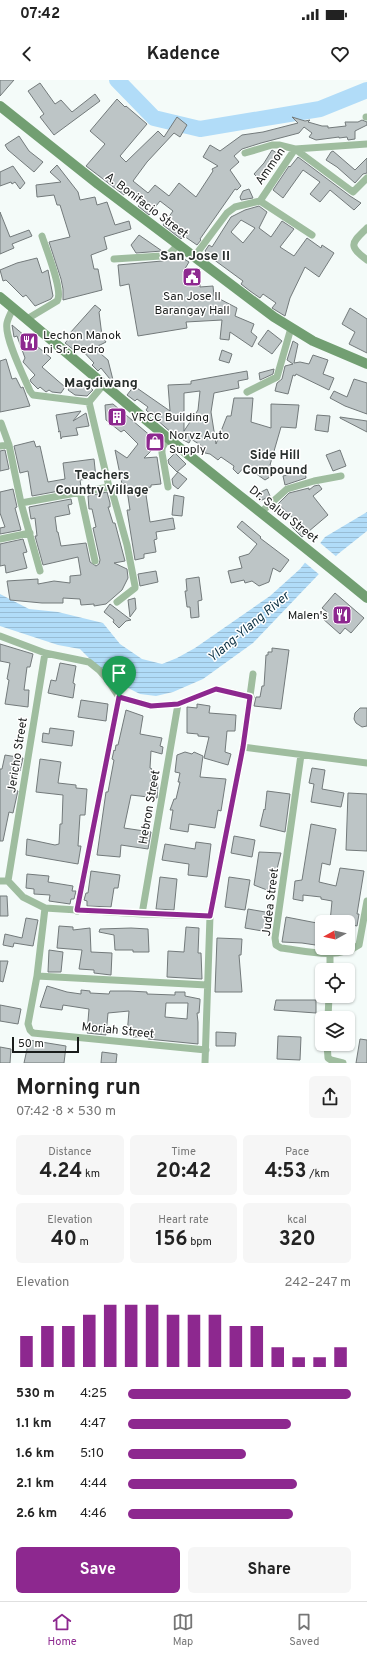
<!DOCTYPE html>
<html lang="en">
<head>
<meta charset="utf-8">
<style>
	:root { --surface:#fff; --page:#f6f6f6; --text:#222; --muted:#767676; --line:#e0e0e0; --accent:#8d288f }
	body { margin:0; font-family:Overpass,sans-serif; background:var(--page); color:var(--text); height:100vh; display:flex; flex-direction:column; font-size:15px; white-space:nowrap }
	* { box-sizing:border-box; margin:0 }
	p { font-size:13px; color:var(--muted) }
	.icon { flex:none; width:22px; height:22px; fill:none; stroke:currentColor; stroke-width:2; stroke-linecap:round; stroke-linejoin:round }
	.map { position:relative; height:983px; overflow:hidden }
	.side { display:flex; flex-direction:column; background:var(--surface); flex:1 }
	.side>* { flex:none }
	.needle { width:26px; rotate:262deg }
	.tools { position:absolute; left:315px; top:835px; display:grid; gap:8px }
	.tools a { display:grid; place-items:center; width:40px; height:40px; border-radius:6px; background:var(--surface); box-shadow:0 1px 3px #0004; font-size:20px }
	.scale { position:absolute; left:12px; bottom:10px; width:67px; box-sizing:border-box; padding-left:4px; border:2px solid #191c1b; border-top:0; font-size:11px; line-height:14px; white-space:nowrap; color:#191c1b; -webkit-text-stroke:3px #fff; paint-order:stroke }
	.pin { position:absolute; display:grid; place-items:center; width:34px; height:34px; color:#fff; margin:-41px -17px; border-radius:50% 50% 50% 0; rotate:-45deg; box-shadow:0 0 4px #0007 }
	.pin .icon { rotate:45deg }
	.round { display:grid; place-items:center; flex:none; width:42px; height:42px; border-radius:6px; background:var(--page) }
	.summary { display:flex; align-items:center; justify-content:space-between; height:68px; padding:0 16px }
	h1 { font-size:22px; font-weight:700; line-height:30px }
	.stats { display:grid; grid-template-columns:repeat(3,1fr); gap:6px; height:68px; padding:4px 16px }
	.stats div { display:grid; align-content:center; border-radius:6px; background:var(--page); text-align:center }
	.stats b { font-size:20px; font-weight:700 }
	.stats small { font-size:11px; font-weight:400 }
	.stats p { font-size:11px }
	.chart { height:112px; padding:8px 16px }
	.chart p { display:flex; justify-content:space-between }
	.chart svg { width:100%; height:72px; margin-top:4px; stroke:var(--accent); stroke-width:6 }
	.cta { display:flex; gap:8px; margin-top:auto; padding:8px 16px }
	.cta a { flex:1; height:46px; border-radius:6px; background:var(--accent); color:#fff; font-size:16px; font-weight:700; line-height:46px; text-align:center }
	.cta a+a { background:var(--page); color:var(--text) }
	ul { padding:0 16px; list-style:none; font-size:13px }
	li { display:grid; grid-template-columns:64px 48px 1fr; align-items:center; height:30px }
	li i { height:10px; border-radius:5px; background:var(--accent) }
	.status { display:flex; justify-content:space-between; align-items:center; height:28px; padding:0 20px; background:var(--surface); direction:ltr }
	.status svg { height:11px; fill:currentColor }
	header { display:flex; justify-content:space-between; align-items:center; height:52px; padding:0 16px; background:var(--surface); font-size:18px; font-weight:700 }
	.dock { display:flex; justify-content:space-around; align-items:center; height:56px; border-top:1px solid var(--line); background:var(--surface); font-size:11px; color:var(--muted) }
	.dock a { display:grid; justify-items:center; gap:2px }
	.dock .active { color:var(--accent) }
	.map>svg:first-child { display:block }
	.water { fill:url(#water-rules) }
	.pier { fill:#f4fbf9 }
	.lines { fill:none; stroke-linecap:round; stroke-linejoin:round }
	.river { stroke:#b1dcf8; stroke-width:16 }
	.building { fill:#bdc5c6; stroke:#737a7b; fill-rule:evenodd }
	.minor { stroke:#9fbd9f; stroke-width:7 }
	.secondary { stroke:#729f72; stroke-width:10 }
	.route-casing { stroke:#fff; stroke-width:8 }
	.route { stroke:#8d288f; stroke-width:5 }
	.labels { text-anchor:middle; stroke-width:3; stroke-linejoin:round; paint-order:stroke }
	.street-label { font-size:12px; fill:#191c1b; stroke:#fff }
	.poi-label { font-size:12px; fill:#191c1b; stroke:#fff; text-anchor:start }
	.neighbourhood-label { font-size:13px; font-weight:bold; fill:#292f2d; stroke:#fff }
	.water-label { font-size:13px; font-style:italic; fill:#0c3144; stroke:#fff }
	.quarter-label { font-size:14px; font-weight:bold; fill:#292f2d; stroke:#fff }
</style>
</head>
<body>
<div class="status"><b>07:42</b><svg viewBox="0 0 49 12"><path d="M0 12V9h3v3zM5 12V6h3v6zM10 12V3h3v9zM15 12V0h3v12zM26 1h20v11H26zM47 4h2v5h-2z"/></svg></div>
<header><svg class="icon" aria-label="back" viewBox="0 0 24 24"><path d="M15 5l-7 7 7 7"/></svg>Kadence<svg class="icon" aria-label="heart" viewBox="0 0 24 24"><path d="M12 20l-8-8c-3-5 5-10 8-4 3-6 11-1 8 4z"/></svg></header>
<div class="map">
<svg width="367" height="983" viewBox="0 0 367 983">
	<defs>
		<pattern id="water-rules" width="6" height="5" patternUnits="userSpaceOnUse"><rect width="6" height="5" fill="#b1dcf8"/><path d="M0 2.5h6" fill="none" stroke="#98bcd4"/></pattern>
	</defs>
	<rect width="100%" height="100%" fill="#f4fbf9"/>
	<!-- water -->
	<path class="water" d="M367,432v19l-29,23 -85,89 -50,36 -30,13 -17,4 -16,-2 -22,-11 -24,-20 -14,-14 -22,-4 -58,-19v-32l29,15 29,3 45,11 17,21 22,15 20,5 15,-6 18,-10 75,-52 30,-27 25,-32z"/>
	<!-- pier -->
	<path class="pier" d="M319,462l19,16 -17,18 -18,-15z"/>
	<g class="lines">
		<!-- river -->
		<path class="river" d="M117,0l37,38 46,11 120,-20 47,-19"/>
	</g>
	<!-- building -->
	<path class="building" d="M0,0h14l-14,16z
		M40,3l15,21 6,-4 11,12 23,-18 5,7 -46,34 -14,-18 4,-3 -16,-23z
		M117,19l8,8 1,-1 21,18 -27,32 6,6 32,-31 6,6 13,-20 10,8 -7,12 -6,-4 -27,29 -14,19 15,12 7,-8 14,11 10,-13 17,14 17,-26 -1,-2 6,-3 -15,-9 7,-12 10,6 22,-16 21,-3 35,-9 -6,-6 13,4 5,-1 -2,2 14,4h6v2l18,-2 -1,-4h13l4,-2 5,2v3l-12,6v8l-7,1 -1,-3 -8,1v-1l-23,3 -7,-3 3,-4 -8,-6 -5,6 -38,10 -19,6 -8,7 5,6 -9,8 11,16 -4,4 -2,-1 -35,50 1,1 -4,5 -13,-9 -3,3 -18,-14 10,-14 -13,-10 -11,14 -11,-9 2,-2 -14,-12 -2,3 -38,-29 19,-22 -15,-13z
		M19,56l10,15 14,11 -9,10 -26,-22 -3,-5z
		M272,70l8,5 -19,26 -7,-7 10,-11z
		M333,71l22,19 12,-12v15l-4,1 -8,9 -18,-16 -11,-7 5,-8z
		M298,77l52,39 11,7 -7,7 -24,-20 -10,12 -10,-8 10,-12 -17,-12 -20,28 -10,-8 16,-24 1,1z
		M57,85l21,27 2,8 15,-3 2,8 10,-3 8,23 14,-4 2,8 -27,8 3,12 -16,6 3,14h4l4,21 -39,10v-11l-2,-10 -12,-37 21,-5 -10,-32h-3l-3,-10 -17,2 -1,-12 25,-3 -11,-10z
		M13,86l12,17 -5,6 -5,-7 -3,2 -1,-2 -11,4v-14z
		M249,109l4,9 -12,2 -1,-3 3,-6z
		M259,126l8,6 -8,16 12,9 11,-16 12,8 -14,18 14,9 13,-18 14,10 1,-3 12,8 -15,24 -14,-10 -15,31 -5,18 -13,-8 4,-5 -13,-9 -3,4 -10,-7 -9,-7 2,-3 -30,-22 -8,-8 4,-6 3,2 19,-30 14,-7zM241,140l14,8 -12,15 -12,-11z
		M0,132l10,25 19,-7 3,6 -20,8 2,4 -14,6z
		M139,155l23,16 -26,2 -5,-8z
		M176,174l13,8 -6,10 17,-1v16l13,-1 1,10 23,12 -2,8 19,8 -3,8 6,5 -5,10 -22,-15 -1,8 -9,-1 2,-19 -36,2 1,6 -49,8 -9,-52 -9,2 -2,-21 44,-4 9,-2z
		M37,178l5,15 6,-3 5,26 -2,3 -16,7 -9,-11 -3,2 -17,-17 -3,1 -3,-11 17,-7z
		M95,225l6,5 -2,2 3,24 4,6 -12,6 14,12 6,24 -13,-16 -3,3 -6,-6 2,-2 -15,-16 -4,4 -10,-8 7,-8 -2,-2z
		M350,228l17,11v34l-18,-9 6,-12 -13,-8z
		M12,245l39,33 -9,9 23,20 -4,6 -9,-1 -3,-2 -3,2 -6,-5 -2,2 -7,-7 -1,-2 5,-5 -12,-13 2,-4 -8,-22 -3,1z
		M268,250l14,11 -10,13 -14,-10z
		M293,261l5,3 -4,19 6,-1 9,2 4,-9 15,5 -5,14 11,4 -5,12 -33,-16 -1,2 -2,-1 -5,19 -13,-3 2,-8 5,-4 3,-13 8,-2 -6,-4z
		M222,270l10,4 -3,9 -10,-3z
		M6,279l6,20 4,-1 5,10 2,-1 7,19 -30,6v-51z
		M274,289l-1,5 -13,6 -1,-7z
		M247,291l1,8 -10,2 1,7 -25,5 -3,19 5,32 11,-28h4l3,-18h19l-2,24 20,6v-24l28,1 -3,23 -15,-1 -11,38 7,5 -4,5 -8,5 -20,-14 -7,8 -5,-5 1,-3 -13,-9 -3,3 -8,-6 -5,-1v-5l-14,-9 -2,4 -15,-8 -28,-25 2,-3 -11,-8 -2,2 -8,-6 7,-9 36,25 -2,-26 23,-1v-3zM200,311l-2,19 -14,21v-38z
		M354,299l13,4v31l-22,-8 -15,-8 4,-7 13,6z
		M75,300l9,7 2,-4 7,7 -6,6 -12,-1 -7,-5z
		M113,324l46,39 -15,15 13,-1 4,27 -10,1v2l-6,1 5,34 23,-4 2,11 -19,3 1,7 -3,1 2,12 -12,2v4l-9,2 -8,-50h3l-4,-27 -4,1 -7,-34 12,8 11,-14 -14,-14 -3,2 -15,-12 -1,-15z
		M81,331l-8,10 13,-8 3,13 -13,2 2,7 -16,2 -1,2 -1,-8 -2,1 1,-1 -3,-16z
		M317,335l13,1 -2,16 -13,-2z
		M340,337l27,4v11l-27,-14z
		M34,361l2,6 4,-1 8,36 17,-3 -2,-16 31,-4 2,19 -16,2 1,7 -49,9 -4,-25 -8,2 -6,-27z
		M5,370l4,19 -9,2v-20z
		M340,370l6,16 -13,5 -7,-16z
		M175,373l11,11 -9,8 -8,-8 -1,-4z
		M305,391l1,7 -21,7 -2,-9z
		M178,392l9,7 -9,10 -5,-4 -1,-6z
		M319,405l3,4 -9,7 15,19 -26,22 -11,-11 5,-5 -18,-17 11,-11 20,-5v2l5,-4z
		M13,409l4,18 -2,1 6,22 -21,4v-6l5,-1 -5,-14v-21z
		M267,409l3,7 -10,5 -3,-7z
		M107,412l3,11v4h-2l5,16h2l10,38 -11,2 13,6 1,9 -6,12 -16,14 -12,2v-2l-13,1 -1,-6 -17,-1v5h-21l-32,-3 -3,-19 31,-2v5l16,-3 16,2v-7l11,-1 -3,-18 -35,8 -8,-29h2l-2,-18 -4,1 -2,-12 42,-8 1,5 -4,1 2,9 -15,3 2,15h1l3,14 25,-3 4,19 6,4 3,-2 1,-4 -7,-32 3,-1 -4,-18h-3l-1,-13z
		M174,415l10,2 -2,19 -10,-1z
		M242,441l19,16 -1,1 29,22 -9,12 -7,-4 -4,14 -10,4 -7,-5 -7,2 -1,-3 -13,3 -3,-12 14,-3 -3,-11 10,-3 8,-10 -20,-17z
		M23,459l4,13 -4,1 4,15 -21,5 -1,-8 -5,1v-22z
		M156,491l2,11 -18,4 -2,-12z
		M199,497l3,23 -4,1 1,16 -8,1 -1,-11h-3l-2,-16h2l-1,-12z
		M335,513l29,25 -13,15 -6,-5 -5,6 -18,-16 5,-6 -5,-4z
		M135,518l1,11 -6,8 -2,-17z
		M110,524l21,16 -5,1 -7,7 -6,-6 1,-2 -10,-8z
		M0,564l33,10 -3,13h-3l-3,23h5l-1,17 -23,-3 4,-24 -2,-1 3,-16 -10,-2z
		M272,568l17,2 -8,59 -27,-3 2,-9h4l2,-11h2l2,-31h2v-3h4z
		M60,583l16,3 -3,17 2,1 -2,14 -25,-5 3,-13 5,1z
		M81,620l27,4 -2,17 -28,-4z
		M197,624l13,2 -1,7 27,2 -1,16h-8l-2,21 6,2 -3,11 -24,-7 5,-21 -11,-1v-2l-11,-1v-26l10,1z
		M360,628h7v18l-5,1 -6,-4 -2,-4 1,-6z
		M126,630l17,6 -3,18 22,4 -2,8 3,1 -1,7 -11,-3 -1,17 2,1 -1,14 7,1 -1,14 -26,-3 -7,33 27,4 -3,17 -27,-4 -1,12 -23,-2 9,-63h2l6,-32 -2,-1 2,-9 1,1 1,-6h2z
		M50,648l24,3 -2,15 -30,-4 1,-9 6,1z
		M185,672l7,2 2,-2 9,4 -3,21 26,2 -5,32 -3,-1 -3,18 -26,-4 -1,8 -18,-3 3,-19h-3l4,-11h2l4,-17h-2l2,-9 -5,-1 2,-17z
		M5,675l18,3 -3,13 -3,-1 -3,20 4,1 -1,4 -4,18 -4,-1 -6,29h-3v-72h2z
		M40,679l21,3 -3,21 18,2v3l11,1 -2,26h-5l-2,31h3l-3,18 -52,-9 1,-16 28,6 4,-1 1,-20h2l1,-29 -27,-3z
		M312,688l13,2 -3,19 22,4 -3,14 -30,-5 3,-18 -5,-1z
		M267,711l23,3 -5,38 -25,-6 4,-17 1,1z
		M348,713l19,1v57l-21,-1z
		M311,744l25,5 -6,36 -8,-2 -3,19 17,4 4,-18 24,3 -7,43h2l-2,12 -9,-2v-2h-18l2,-21 -11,-2v-2l-18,-2v6l-10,-2 2,-18 7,-1z
		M234,756l21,4 -3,17 -21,-4z
		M196,762l15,2 -4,33 -19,-2 1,-11 -27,-4 3,-16 30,5z
		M259,772l22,1 -5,20v10l-9,7 -13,-5z
		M91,791l29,4 -2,13h-4l-3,19 -24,-1v-5l-3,-1 2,-7h2z
		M27,794l22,2 -1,6 25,4 -1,5h4l-2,8h-3l-1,5 -21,-3 1,-6 -16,-1v-5l-8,-1z
		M160,797l17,2 -3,31 -18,-1z
		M229,797l21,3 -5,30 -20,-3z
		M0,816h7l1,20h-8z
		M248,829l23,4 -3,19 -23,-4z
		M286,837l36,7v22l-20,-3 -20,-1z
		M26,838l12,2 -5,26 -19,-3 -1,4 -10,-2 2,-11 17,4z
		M59,846l14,1v3l17,-2 1,24 21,1 -1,22 -17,-2v-3l-15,-1 3,-19 -25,-2z
		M186,847l13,1 -1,25h3l1,26 -35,-2 1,-26 16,1z
		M131,848l17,1 1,23h-16v-2h-18l-1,-15 -15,-3 1,-3z
		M217,858l25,1 -1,16h-2l3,37h-27z
		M49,870l14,2 -2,20h-13z
		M0,881h8l-5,21 -3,-1z
		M47,906l20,6 14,2v-4l9,1v2l19,1 1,-3h19l18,1v2l28,1v-3h10v4l15,3v2l-1,12h-2l1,9v22l-50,-5v-3l-15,1v-3l-6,1 2,-24 -21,2 -2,22 -19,-2 2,-24 -26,-4 -1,5 -22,-3zM166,923h22l-1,16 -22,-2z
		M276,920h40v13l-42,-3z
		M0,925l21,4 -3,15 -18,-3z
		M216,952l20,1 -1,13h-19z
		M278,956l23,1 -1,23 -23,-1z
		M360,959l7,1v23h-11z
		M29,960l37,6 -2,17h-40z
		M0,967l11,2 -1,14h-10z
		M102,972l15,2 -1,9h-15z"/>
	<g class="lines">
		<!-- minor -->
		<path class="minor" d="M366,37h1
			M245,73l27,-8h7l16,4 58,43 14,-14
			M260,121l52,34
			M367,148c-15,15 -20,17 0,32
			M194,177l33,-44 8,-6 25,-6 35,-52 72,-5
			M114,179l47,-3 8,-2 9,-9
			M13,228c-2,5 -5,10 -6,15 -3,14 17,54 23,68l3,4 56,7
			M27,239l30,-18c7,-9 -11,-52 -15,-65
			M104,304l-15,18 20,85 3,4 15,54 8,41v2l-18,14
			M247,312l30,-15 14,-49
			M1,343l8,22 12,58 19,68
			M168,358l-6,10v5l6,34
			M0,366l9,-1
			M80,412l15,69
			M21,423l88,-16
			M260,433l27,-24 27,-8 27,-5
			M0,459l30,-6
			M0,556l45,17 44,9 10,8 8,9 12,18
			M45,573l-37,228 15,16 22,11 -8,68 -9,48 2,6 3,3 173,17
			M119,617l32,9 27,-2 38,-15 35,8
			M243,667l124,16
			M301,675l-26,183 1,7 5,3c25,3 57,12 78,-3l8,-44
			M0,801h8
			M45,828l97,6 68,2
			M77,831l42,-214
			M142,834l36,-210
			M330,890v-16
			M37,896l170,9
			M328,938l1,-22
			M327,964l1,14 3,2 12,3
			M205,983l5,-147 33,-169 10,-73"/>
		<!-- secondary -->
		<path class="secondary" d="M0,26l98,78 176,133 39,24 54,23
			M0,217c57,47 112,95 169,142 66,54 133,105 198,159"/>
	</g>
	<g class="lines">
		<!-- route casing -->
		<g class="route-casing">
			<path id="route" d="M216,609l34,8 -7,50 -33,169 -133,-6 42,-213 32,9 27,-2z"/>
		</g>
		<!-- route -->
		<use href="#route" class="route"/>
	</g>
	<!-- icons -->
	<defs>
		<g id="civic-square" transform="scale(1)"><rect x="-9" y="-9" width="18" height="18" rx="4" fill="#8d288f" stroke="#fff"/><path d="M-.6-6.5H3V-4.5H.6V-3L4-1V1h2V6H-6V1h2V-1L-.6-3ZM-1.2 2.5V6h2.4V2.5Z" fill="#fff"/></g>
		<g id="restaurant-square" transform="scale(1)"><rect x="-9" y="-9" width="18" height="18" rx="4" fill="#8d288f" stroke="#fff"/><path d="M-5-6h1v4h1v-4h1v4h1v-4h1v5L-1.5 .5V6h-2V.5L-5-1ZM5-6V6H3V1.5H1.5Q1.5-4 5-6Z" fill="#fff"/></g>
		<g id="building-square" transform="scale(1)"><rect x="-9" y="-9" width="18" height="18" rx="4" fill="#8d288f" stroke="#fff"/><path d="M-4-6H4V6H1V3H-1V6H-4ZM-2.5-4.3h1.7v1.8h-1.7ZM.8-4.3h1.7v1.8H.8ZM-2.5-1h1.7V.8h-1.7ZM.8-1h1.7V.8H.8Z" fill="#fff"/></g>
		<g id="shop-square" transform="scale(1)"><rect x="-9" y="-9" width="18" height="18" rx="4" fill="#8d288f" stroke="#fff"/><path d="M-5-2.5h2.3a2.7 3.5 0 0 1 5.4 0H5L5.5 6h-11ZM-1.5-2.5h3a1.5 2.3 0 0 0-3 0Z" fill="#fff"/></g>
	</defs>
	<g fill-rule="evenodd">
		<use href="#civic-square" x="192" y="197"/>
		<use href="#restaurant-square" x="29" y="262"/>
		<use href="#building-square" x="117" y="337"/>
		<use href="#shop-square" x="155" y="362"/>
		<use href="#restaurant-square" x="342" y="535"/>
	</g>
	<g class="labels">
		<!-- street labels -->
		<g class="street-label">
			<text transform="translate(270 86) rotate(-55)" y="4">Ammon</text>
			<text transform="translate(147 125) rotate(37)" y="4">A. Bonifacio Street</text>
			<text transform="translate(284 434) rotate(38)" y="4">Dr. Salud Street</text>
			<text transform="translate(17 675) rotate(-81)" y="4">Jericho Street</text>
			<text transform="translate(149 727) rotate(-80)" y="4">Hebron Street</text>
			<text transform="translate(270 822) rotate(-83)" y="4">Judea Street</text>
			<text transform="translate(118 950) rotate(6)" y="4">Moriah Street</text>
		</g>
		<!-- poi labels -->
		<g class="poi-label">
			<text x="192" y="220" text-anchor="middle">San Jose II<tspan x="192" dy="14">Barangay Hall</tspan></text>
			<text x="43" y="259">Lechon Manok<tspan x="43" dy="14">ni Sr. Pedro</tspan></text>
			<text x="131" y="341">VRCC Building</text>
			<text x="169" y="359">Norvz Auto<tspan x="169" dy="14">Supply</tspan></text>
			<text x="328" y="539" text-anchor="end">Malen's</text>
		</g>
		<!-- neighbourhood labels -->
		<g class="neighbourhood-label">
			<text x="275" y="379">Side Hill<tspan x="275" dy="15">Compound</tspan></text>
			<text x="102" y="399">Teachers<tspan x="102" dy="15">Country Village</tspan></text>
		</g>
		<!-- water labels -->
		<g class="water-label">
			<text transform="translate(248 546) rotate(-40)" y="5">Ylang-Ylang River</text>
		</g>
		<!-- quarter labels -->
		<g class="quarter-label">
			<text x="195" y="180">San Jose II</text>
			<text x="101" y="307">Magdiwang</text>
		</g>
	</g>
</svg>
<div class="tools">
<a><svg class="needle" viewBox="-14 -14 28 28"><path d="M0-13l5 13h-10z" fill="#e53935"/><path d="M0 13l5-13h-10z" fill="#767676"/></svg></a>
<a><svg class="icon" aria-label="locate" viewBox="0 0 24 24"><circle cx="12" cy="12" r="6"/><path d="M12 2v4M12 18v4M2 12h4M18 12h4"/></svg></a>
<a><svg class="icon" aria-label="layers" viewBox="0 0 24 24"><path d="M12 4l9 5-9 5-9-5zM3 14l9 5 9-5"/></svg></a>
</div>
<div class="scale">50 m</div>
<div class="pin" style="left:119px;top:617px;background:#1e9e55"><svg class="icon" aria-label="arrive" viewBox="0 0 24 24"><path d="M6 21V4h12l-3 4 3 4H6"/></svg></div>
</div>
<section class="side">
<div class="summary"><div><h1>Morning run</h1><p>07:42 · 8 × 530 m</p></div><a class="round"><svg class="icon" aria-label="share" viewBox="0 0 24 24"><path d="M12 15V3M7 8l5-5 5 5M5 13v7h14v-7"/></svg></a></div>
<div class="stats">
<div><p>Distance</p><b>4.24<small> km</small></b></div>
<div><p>Time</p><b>20:42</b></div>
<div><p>Pace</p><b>4:53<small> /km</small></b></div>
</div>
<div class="stats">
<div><p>Elevation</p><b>40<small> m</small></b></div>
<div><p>Heart rate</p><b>156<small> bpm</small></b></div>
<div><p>kcal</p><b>320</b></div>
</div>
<div class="chart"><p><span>Elevation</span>242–247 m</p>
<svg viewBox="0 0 160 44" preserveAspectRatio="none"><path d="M5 44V25M15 44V19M25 44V19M35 44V12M45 44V6M55 44V6M65 44V6M75 44V12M85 44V12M95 44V12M105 44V19M115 44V19M125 44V32M135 44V38M145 44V38M155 44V32"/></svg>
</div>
<ul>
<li><b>530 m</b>4:25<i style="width:100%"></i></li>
<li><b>1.1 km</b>4:47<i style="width:73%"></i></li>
<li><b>1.6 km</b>5:10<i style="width:53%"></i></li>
<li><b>2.1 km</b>4:44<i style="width:76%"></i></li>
<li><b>2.6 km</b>4:46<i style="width:74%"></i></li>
</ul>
<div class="cta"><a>Save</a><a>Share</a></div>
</section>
<nav class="dock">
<a class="active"><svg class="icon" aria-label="home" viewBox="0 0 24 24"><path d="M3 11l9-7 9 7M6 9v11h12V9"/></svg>Home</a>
<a><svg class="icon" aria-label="map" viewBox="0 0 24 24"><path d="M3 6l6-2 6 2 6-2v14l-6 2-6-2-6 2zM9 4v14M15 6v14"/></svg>Map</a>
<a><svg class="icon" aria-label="saved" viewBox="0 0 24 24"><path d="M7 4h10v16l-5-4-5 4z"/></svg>Saved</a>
</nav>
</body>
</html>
